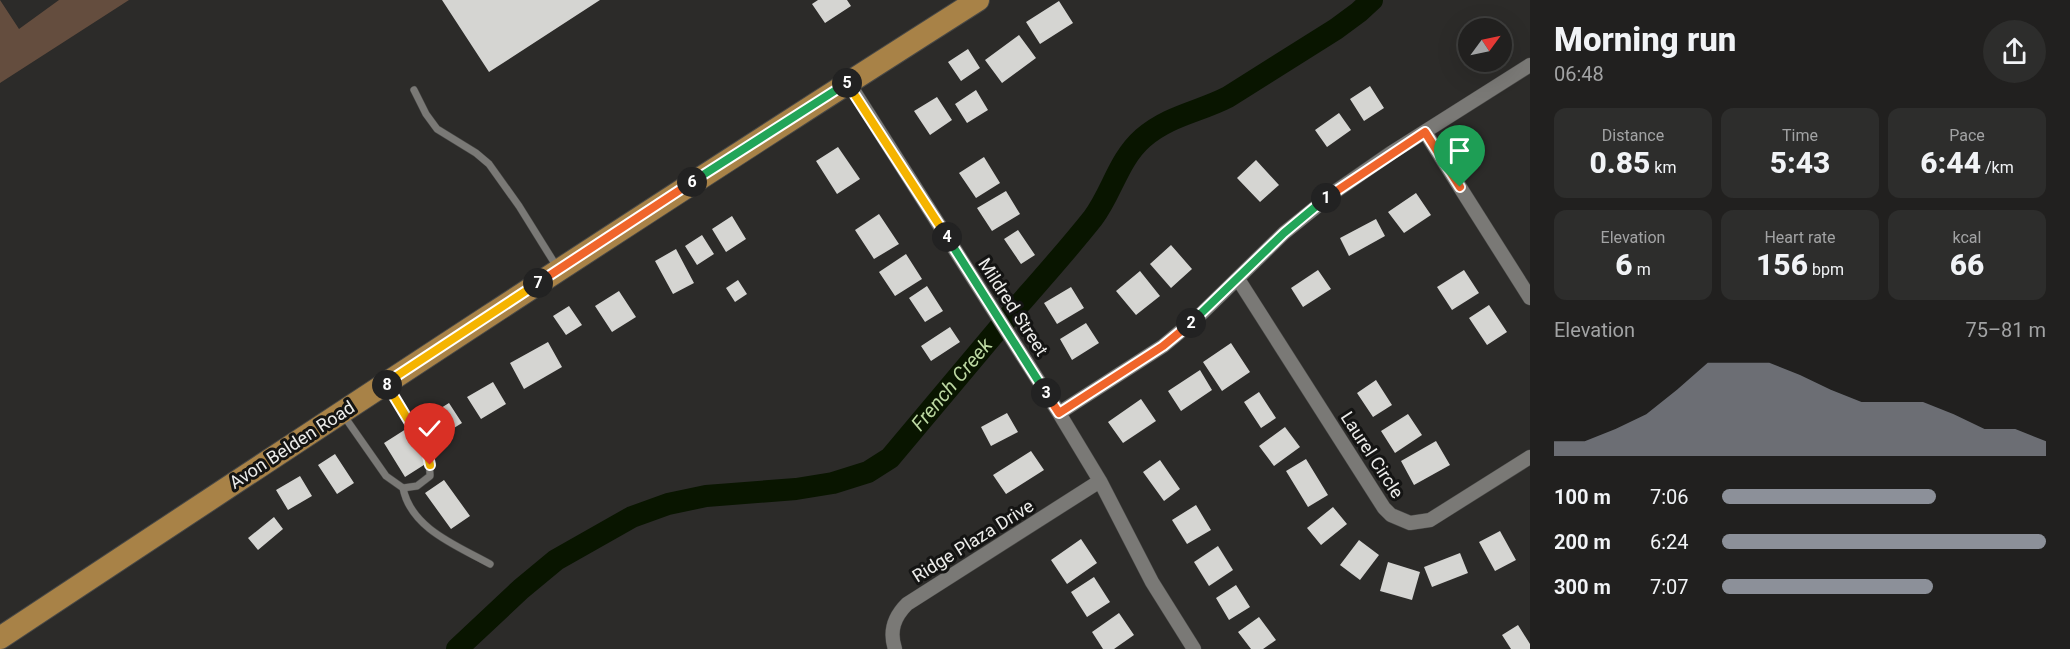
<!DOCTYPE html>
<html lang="en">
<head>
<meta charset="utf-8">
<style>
	:root { --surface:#21201f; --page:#2d2d2c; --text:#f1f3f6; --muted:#a2a3a4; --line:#3e3e3d; --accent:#8c9099 }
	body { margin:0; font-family:Roboto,sans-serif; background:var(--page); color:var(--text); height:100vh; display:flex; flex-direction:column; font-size:22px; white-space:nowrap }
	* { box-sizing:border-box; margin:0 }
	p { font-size:20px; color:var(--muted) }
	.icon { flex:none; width:33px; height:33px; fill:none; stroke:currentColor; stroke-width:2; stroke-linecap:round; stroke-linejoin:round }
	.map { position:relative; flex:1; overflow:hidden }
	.sheet { display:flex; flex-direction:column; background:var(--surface); width:540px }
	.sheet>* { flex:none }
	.needle { width:39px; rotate:57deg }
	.buttons { position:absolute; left:1458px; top:18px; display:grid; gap:12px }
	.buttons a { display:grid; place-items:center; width:54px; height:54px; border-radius:50%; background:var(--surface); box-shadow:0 6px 24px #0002,0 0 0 2px var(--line); font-size:30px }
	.pin { position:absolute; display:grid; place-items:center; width:51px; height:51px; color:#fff; margin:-62px -26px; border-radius:50% 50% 50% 0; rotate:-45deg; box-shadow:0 0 6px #0007 }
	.pin .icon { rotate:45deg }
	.km { position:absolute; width:30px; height:30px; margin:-15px; border-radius:50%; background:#222; color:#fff; font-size:16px; line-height:30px; text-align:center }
	.round { display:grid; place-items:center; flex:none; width:63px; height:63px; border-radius:32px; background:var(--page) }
	.headline { display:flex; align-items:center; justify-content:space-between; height:102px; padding:0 24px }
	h1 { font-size:33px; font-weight:800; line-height:45px }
	.stats { display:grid; grid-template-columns:repeat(3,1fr); gap:9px; height:102px; padding:6px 24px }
	.stats div { display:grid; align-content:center; border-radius:12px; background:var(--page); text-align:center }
	.stats b { font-size:30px; font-weight:800 }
	.stats small { font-size:16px; font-weight:400 }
	.stats p { font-size:16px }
	.chart { height:168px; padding:12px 24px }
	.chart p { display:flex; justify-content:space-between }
	.chart svg { width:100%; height:108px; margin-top:6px; fill:var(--accent); opacity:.7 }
	ul { padding:0 24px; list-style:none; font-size:20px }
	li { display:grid; grid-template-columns:96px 72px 1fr; align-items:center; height:45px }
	li i { height:15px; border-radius:8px; background:var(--accent) }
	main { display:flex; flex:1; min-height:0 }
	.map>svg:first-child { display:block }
	.green { fill:#644d3e }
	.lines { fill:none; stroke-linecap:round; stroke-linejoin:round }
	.river { stroke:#091500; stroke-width:22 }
	.building { fill:#d5d5d2 }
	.lane-casing { stroke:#484846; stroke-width:8 }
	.street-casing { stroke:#484846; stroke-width:15 }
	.primary-casing { stroke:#484846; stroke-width:24 }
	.lane { stroke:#7a7976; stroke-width:7 }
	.street { stroke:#7a7976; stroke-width:14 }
	.primary { stroke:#a88247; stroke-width:22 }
	.split-1-casing { stroke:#fff; stroke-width:12 }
	.split-2-casing { stroke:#fff; stroke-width:12 }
	.split-3-casing { stroke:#fff; stroke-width:12 }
	.split-4-casing { stroke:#fff; stroke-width:12 }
	.split-5-casing { stroke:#fff; stroke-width:12 }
	.split-6-casing { stroke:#fff; stroke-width:12 }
	.split-7-casing { stroke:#fff; stroke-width:12 }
	.split-8-casing { stroke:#fff; stroke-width:12 }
	.split-9-casing { stroke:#fff; stroke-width:12 }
	.split-1 { stroke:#f0652b; stroke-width:8 }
	.split-2 { stroke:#22a559; stroke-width:8 }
	.split-3 { stroke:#f0652b; stroke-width:8 }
	.split-4 { stroke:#22a559; stroke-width:8 }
	.split-5 { stroke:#f5b400; stroke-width:8 }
	.split-6 { stroke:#22a559; stroke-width:8 }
	.split-7 { stroke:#f0652b; stroke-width:8 }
	.split-8 { stroke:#f5b400; stroke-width:8 }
	.split-9 { stroke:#f5b400; stroke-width:8 }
	.labels { text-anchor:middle; stroke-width:6; stroke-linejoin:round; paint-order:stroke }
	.street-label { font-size:18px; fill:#ececea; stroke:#141413 }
	.water-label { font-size:20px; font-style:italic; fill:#bdd9a2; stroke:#141413 }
</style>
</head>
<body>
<main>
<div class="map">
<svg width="1530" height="649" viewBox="0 0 1530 649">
	<rect width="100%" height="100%" fill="#2c2b29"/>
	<!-- green -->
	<path class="green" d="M0,0l19,29 40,-29h70l-129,83z"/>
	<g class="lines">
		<!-- river -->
		<path class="river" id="s1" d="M457,649l64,-60 35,-29 76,-43 36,-13 38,-8 90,-7 37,-6 35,-11 22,-14c40,-48 80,-96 120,-143 28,-32 56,-63 83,-97 19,-25 25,-58 50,-80 27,-23 56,-26 85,-41l108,-68 23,-17 13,-12"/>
	</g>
	<!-- building -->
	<path class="building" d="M442,0h158l-111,72z
		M818,0h29l4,6 -26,17 -13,-19z
		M1059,1l14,22 -33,21 -14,-22z
		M1019,35l17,23 -34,25 -17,-23z
		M968,49l12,19 -19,13 -13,-19z
		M1370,86l14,22 -20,13 -14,-22z
		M976,90l12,20 -21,13 -12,-19z
		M937,97l15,23 -22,15 -16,-24z
		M1339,113l12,17 -24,17 -12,-17z
		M838,147l22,32 -23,15 -21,-33z
		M984,157l16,26 -24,15 -17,-25z
		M1256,160l23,25 -19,17 -23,-24z
		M1006,191l14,23 -28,17 -15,-23z
		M1416,193l15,22 -27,18 -16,-21z
		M879,214l20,30 -25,15 -19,-29z
		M732,216l14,23 -20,13 -14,-23z
		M1376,219l9,17 -36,20 -9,-18z
		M1018,230l17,25 -14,9 -17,-25z
		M702,235l12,19 -17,11 -12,-19z
		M1171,245l21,24 -21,19 -21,-24z
		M676,249l18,34 -21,11 -18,-33z
		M906,254l16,25 -27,17 -16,-24z
		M1318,270l13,19 -28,18 -12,-19z
		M1464,270l15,23 -27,17 -15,-23z
		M1140,271l20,25 -24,19 -20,-24z
		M738,280l9,14 -12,8 -9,-14z
		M927,286l16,25 -18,11 -16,-24z
		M1071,287l13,21 -27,16 -13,-21z
		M619,291l17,26 -24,15 -17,-26z
		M1489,305l18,27 -20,13 -18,-27z
		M569,306l13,19 -16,10 -13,-19z
		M1086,323l13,20 -27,17 -12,-21z
		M950,327l10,15 -29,19 -10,-15z
		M548,342l14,25 -38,22 -14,-26z
		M1231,343l19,29 -28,19 -19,-29z
		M1200,370l12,20 -31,21 -13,-20z
		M1376,380l16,25 -19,12 -16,-24z
		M493,382l13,22 -25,15 -14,-22z
		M1259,392l17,26 -15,10 -17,-26z
		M1141,399l15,22 -33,22 -15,-21z
		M449,403l13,20 -21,13 -13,-20z
		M1007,413l11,19 -27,14 -10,-19z
		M1408,414l14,21 -27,18 -14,-22z
		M1285,427l15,20 -26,19 -15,-20z
		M406,429l21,34 -22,14 -21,-34z
		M1436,441l14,24 -36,20 -13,-24z
		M1031,451l13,19 -38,24 -13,-19z
		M335,454l19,29 -17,11 -19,-29z
		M1306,459l22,36 -20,12 -22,-36z
		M1160,460l20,29 -16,12 -21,-29z
		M300,476l12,20 -24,14 -12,-20z
		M444,480l26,36 -19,13 -26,-36z
		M1196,505l15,25 -24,14 -15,-24z
		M1333,507l14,17 -26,21 -14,-17z
		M274,517l9,12 -25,21 -10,-12z
		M1500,531l16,29 -21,11 -16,-29z
		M1081,539l16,24 -30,21 -16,-24z
		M1359,540l20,15 -19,25 -20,-15z
		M1218,546l15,24 -24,16 -15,-24z
		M1460,553l8,20 -36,14 -8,-20z
		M1388,562l32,10 -8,28 -32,-9z
		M1094,577l16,25 -23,15 -16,-25z
		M1236,585l14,22 -21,13 -13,-22z
		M1119,613l15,22 -20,14h-11l-11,-17z
		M1259,617l17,23 -13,9h-12l-13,-17z
		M1518,625l12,19v5h-19l-9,-14z"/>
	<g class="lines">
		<!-- lane casing -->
		<g class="lane-casing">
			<path id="lane" d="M414,90l12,24 11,15 39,24 13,11 30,42 38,61
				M344,416l42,60 17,12 14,-2 13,-10c1,-31 -27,-64 -43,-90
				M403,488c8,41 55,58 87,76"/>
		</g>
		<!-- street casing -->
		<g class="street-casing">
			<path id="street" d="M848,82l211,331 41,68 52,101 42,67
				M1425,132l105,166
				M1238,279l146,229 7,7 19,8 20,-3 100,-63
				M1059,413l104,-67 36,-30 85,-83 52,-42 55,-38 139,-88
				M895,649c-6,-18 -1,-32 12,-45l193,-123"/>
		</g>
		<!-- primary casing -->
		<g class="primary-casing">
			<path id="primary" d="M0,638c325,-215 649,-429 978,-638"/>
		</g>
		<!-- lane -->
		<use href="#lane" class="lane"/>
		<!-- street -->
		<use href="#street" class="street"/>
		<!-- primary -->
		<use href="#primary" class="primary"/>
	</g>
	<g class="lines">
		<!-- split-1 casing -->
		<g class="split-1-casing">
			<path id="split-1" d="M1326,198l99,-66 35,55"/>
		</g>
		<!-- split-2 casing -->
		<g class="split-2-casing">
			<path id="split-2" d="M1191,323l93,-90 42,-35"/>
		</g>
		<!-- split-3 casing -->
		<g class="split-3-casing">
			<path id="split-3" d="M1046,393l13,20 104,-67 28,-23"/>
		</g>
		<!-- split-4 casing -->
		<g class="split-4-casing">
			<path id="split-4" d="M947,237l99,156"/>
		</g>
		<!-- split-5 casing -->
		<g class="split-5-casing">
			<path id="split-5" d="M847,83l100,154"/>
		</g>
		<!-- split-6 casing -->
		<g class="split-6-casing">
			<path id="split-6" d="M692,182l155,-99"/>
		</g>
		<!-- split-7 casing -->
		<g class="split-7-casing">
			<path id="split-7" d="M538,283l154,-101"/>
		</g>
		<!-- split-8 casing -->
		<g class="split-8-casing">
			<path id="split-8" d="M387,385l-1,-2 152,-100"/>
		</g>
		<!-- split-9 casing -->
		<g class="split-9-casing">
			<path id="split-9" d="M387,385l40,66 3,14"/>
		</g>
		<!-- split-1 -->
		<use href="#split-1" class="split-1"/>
		<!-- split-2 -->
		<use href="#split-2" class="split-2"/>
		<!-- split-3 -->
		<use href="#split-3" class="split-3"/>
		<!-- split-4 -->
		<use href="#split-4" class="split-4"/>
		<!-- split-5 -->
		<use href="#split-5" class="split-5"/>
		<!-- split-6 -->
		<use href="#split-6" class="split-6"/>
		<!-- split-7 -->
		<use href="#split-7" class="split-7"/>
		<!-- split-8 -->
		<use href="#split-8" class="split-8"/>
		<!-- split-9 -->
		<use href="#split-9" class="split-9"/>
	</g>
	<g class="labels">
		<!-- street labels -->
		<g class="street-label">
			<text transform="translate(1013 307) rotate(57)" y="6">Mildred Street</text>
			<text transform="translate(292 445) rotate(-33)" y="6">Avon Belden Road</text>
			<text transform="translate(1372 455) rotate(57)" y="6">Laurel Circle</text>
			<text transform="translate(973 541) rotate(-32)" y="6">Ridge Plaza Drive</text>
		</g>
		<!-- water labels -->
		<g class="water-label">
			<text dy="7" stroke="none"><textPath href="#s1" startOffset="584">French Creek</textPath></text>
		</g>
	</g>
</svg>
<div class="buttons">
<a><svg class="needle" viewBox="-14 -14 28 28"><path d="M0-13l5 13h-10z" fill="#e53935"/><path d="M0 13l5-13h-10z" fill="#a2a3a4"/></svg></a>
</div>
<div class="pin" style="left:1460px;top:187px;background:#1e9e55"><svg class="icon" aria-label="arrive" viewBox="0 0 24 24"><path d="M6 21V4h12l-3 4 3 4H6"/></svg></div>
<div class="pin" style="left:430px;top:465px;background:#d93025"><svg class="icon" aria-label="check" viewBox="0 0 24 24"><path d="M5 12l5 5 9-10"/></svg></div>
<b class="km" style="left:1326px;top:198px">1</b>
<b class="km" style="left:1191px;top:323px">2</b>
<b class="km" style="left:1046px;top:393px">3</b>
<b class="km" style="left:947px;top:237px">4</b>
<b class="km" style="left:847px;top:83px">5</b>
<b class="km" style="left:692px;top:182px">6</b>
<b class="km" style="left:538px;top:283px">7</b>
<b class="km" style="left:387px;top:385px">8</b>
</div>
<section class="sheet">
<div class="headline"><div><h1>Morning run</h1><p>06:48</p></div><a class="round"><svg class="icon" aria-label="share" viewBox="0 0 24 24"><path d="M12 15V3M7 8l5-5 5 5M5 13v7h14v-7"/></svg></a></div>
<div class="stats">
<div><p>Distance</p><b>0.85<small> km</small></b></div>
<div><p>Time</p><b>5:43</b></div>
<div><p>Pace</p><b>6:44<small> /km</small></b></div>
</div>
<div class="stats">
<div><p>Elevation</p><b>6<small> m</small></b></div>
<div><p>Heart rate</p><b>156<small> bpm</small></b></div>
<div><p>kcal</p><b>66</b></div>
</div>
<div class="chart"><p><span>Elevation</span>75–81 m</p>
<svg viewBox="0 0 160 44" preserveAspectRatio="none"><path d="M0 44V38L10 38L20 33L30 27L40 17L50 6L60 6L70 6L80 11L90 17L100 22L110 22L120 22L130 27L140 33L150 33L160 38V44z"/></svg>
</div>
<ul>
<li><b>100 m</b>7:06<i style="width:66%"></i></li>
<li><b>200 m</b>6:24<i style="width:100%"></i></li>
<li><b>300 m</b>7:07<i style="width:65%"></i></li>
</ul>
</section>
</main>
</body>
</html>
